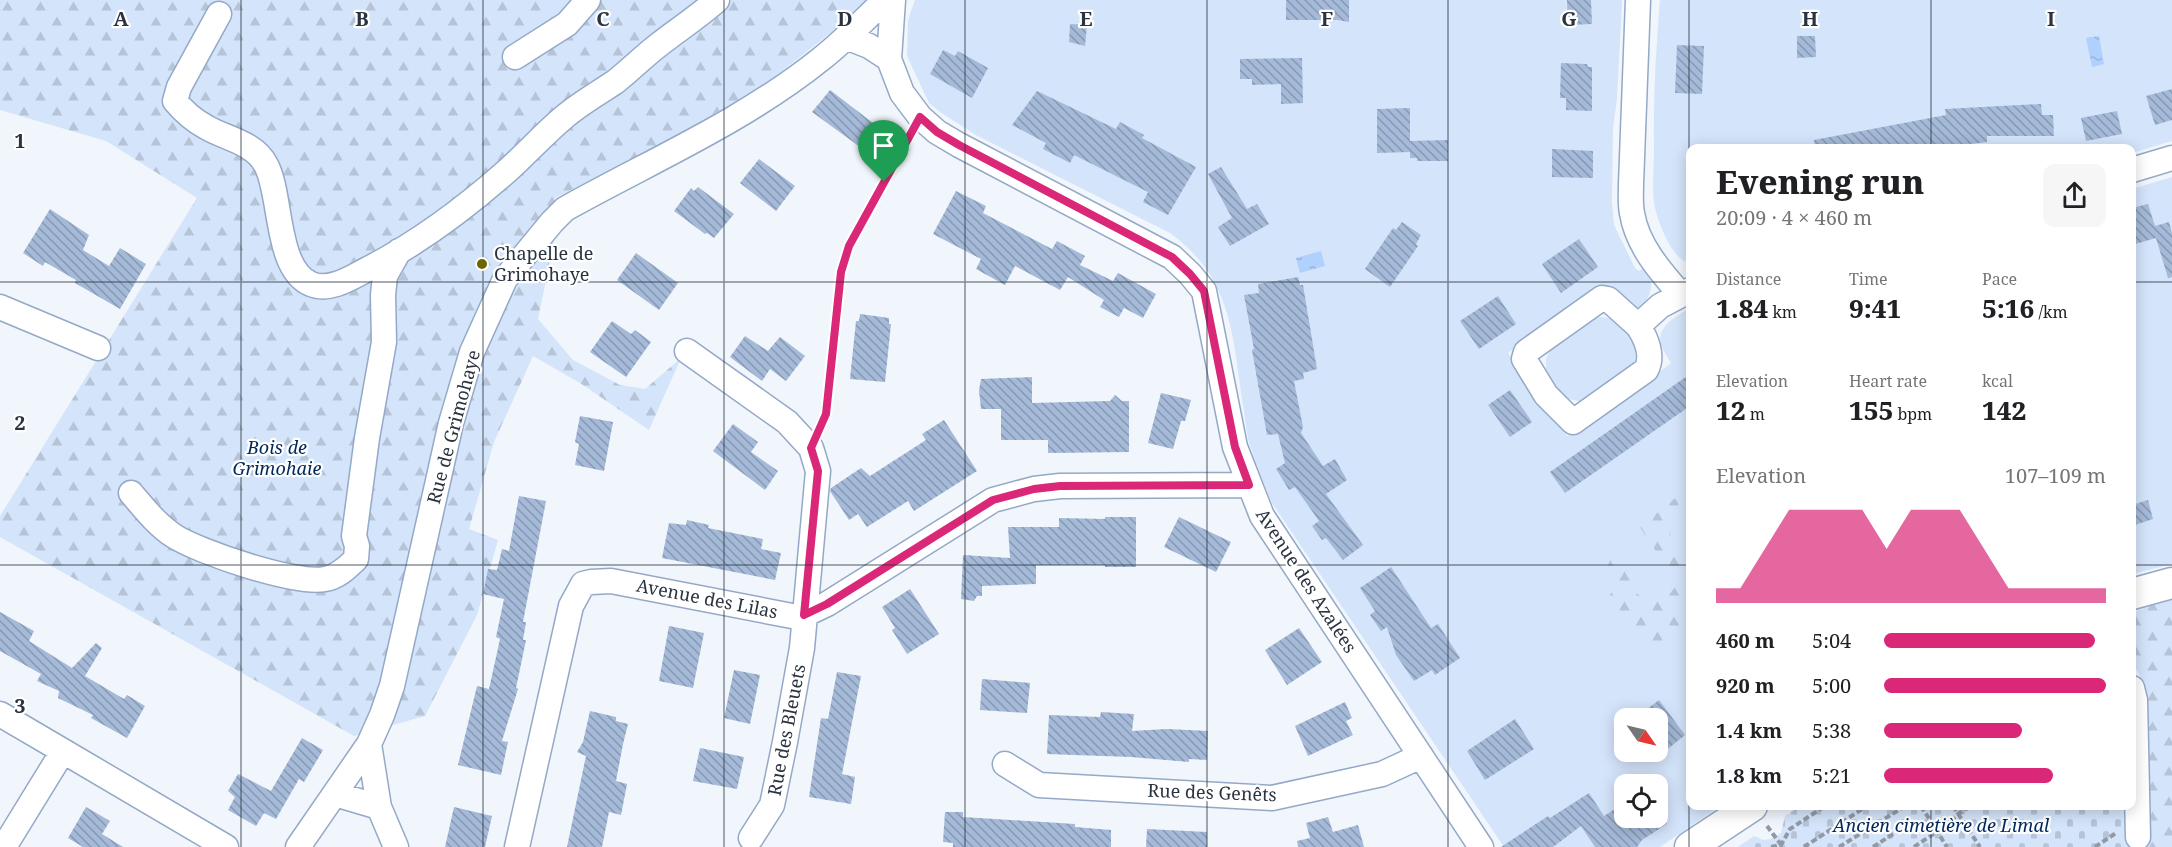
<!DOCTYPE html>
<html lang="en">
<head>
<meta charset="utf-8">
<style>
	:root { --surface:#fff; --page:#f6f6f6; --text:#202124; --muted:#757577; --accent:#db2777 }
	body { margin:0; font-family:"Noto Serif",serif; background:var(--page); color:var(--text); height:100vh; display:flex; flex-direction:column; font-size:22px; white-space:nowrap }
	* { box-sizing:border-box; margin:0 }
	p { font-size:20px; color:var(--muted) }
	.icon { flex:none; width:33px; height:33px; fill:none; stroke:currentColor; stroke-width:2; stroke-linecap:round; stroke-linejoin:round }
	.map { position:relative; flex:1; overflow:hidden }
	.details { position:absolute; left:1686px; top:144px; width:450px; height:666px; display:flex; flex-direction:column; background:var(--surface); border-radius:12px; box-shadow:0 3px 15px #0003 }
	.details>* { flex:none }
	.needle { width:39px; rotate:124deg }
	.controls { position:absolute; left:1614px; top:708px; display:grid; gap:12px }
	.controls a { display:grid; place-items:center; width:54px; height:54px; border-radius:12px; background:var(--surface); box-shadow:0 3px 15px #0003; font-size:30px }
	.pin { position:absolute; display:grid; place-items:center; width:51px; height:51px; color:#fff; margin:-62px -26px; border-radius:50% 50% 50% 0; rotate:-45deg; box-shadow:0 0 6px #0007 }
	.pin .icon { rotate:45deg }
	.round { display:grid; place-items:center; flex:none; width:63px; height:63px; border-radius:12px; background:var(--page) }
	.headline { display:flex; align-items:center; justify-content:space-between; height:102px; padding:0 30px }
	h1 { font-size:33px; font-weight:800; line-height:45px }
	.stats { display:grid; grid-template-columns:repeat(3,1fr); gap:9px; height:102px; padding:6px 30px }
	.stats div { display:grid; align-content:center }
	.stats b { font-size:26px; font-weight:800 }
	.stats small { font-size:16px; font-weight:400 }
	.stats p { font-size:16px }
	.chart { height:168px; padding:12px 30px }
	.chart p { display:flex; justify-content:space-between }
	.chart svg { width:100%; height:108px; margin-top:6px; fill:var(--accent); opacity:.7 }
	ul { padding:0 30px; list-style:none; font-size:20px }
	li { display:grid; grid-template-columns:96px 72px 1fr; align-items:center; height:45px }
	li i { height:15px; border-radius:8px; background:var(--accent) }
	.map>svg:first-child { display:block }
	.green { fill:#d4e4fa; fill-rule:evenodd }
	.forest { fill:url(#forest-firs) }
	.cemetery { fill:url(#cemetery-stones) }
	.water { fill:url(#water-ripples) }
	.building { fill:url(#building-back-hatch) }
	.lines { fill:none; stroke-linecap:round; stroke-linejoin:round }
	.minor-casing { stroke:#94a9c7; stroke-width:27 }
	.tertiary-casing { stroke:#94a9c7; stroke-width:33 }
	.path { stroke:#9399a3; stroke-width:4; stroke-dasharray:6 3; stroke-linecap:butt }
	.minor { stroke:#fff; stroke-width:24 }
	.tertiary { stroke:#fff; stroke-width:30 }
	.route-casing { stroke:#fff; stroke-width:12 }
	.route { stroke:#db2777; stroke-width:8 }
	.grid { fill:none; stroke:#2a333f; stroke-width:1.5; stroke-opacity:0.55 }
	.poi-dot { fill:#6b6700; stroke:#fff; stroke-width:2 }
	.labels { text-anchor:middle; stroke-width:4.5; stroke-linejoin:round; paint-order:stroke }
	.poi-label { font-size:18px; fill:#2a333f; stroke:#fff; text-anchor:start }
	.street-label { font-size:18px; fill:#2a333f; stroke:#fff }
	.park-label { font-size:18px; font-style:italic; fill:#00285c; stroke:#fff }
	.grid-label { font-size:20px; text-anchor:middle; font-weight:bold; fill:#2a333f; stroke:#fff; stroke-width:4.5; stroke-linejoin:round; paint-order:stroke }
</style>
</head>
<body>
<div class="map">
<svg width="2172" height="847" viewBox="0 0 2172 847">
	<defs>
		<pattern id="forest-firs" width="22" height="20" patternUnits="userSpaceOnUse" patternTransform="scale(1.5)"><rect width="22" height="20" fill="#d4e4fa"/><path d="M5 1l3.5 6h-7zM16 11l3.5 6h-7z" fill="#b6c4d7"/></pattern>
		<pattern id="cemetery-stones" width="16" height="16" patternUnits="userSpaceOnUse" patternTransform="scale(1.5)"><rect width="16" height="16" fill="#d4e4fa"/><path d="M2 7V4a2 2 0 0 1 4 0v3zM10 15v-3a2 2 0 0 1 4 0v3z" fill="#b6c4d7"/></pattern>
		<pattern id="water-ripples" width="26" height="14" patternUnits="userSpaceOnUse" patternTransform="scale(1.5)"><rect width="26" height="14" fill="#b0d0fe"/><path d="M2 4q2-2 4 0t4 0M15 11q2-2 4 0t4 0" fill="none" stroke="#98b3db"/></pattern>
		<pattern id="building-back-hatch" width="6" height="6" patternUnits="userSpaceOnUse" patternTransform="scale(1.5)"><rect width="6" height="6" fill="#a5bad9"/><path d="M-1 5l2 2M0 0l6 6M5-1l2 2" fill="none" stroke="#8798b1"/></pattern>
	</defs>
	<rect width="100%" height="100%" fill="#f1f5fc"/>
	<!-- green -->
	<path class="green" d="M915,0h707l-5,99 -4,29 -1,73 2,24 21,43 4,3 8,-5c7,16 6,35 -12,43l-12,-7 -12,-17 -29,17 -74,51 59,83 55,-35 49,-38c-3,-5 -7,-11 -9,-16 -8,-20 15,-31 28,-39v498h30l-60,41h-156l-232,-344c-8,-20 -17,-41 -23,-61 -3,-12 -4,-25 -6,-37 -11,-70 -10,-126 -73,-172l-194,-98 -36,-23 -11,-9 -22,-47 1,-36zM1624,718h34v34h-34zM1624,784h34v34h-34z
		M1660,0h512v141l-40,12v-5h-442v115c-18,-2 -33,-43 -36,-60 -2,-18 0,-37 0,-55 -1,-50 2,-99 6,-148z
		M2172,177v387l-40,10v-385z
		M1600,317l15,2 10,3c8,17 15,30 7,48 -13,9 -28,23 -43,29 -25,10 -51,-22 -41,-45 6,-15 36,-32 52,-37z"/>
	<!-- forest -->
	<path class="forest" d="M0,0h870l-13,12 -93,73 -101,58 -108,55v38l-17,83 35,41 47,25 25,4 36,-31 -32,72 -69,-47 -47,-27 -39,86 -25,87 29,11 -21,75 -52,101 -71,20 -354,-199v-21l197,-318 -91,-57 -106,-31z
		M1690,482v28l-11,-6 -11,10 5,9 -4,16 10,15 11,9v38l-4,3 4,14v27l-8,2 -38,-5 -34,-31 -2,-13 9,-14 -7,-2c-4,-12 -3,-18 4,-28 12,5 18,8 22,21l-8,9c12,15 20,18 39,14l10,-14 -37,-57 39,-32 5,-9z
		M2172,597v250h-29l1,-146 -4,-25 -8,-14v-49z"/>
	<!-- cemetery -->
	<path class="cemetery" d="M1800,806h331l12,41h-405l16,-11 9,4 8,-1 10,-6 4,-17z"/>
	<!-- water -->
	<path class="water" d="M2099,36l5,28 -12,3 -6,-29z
		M1321,251l4,15 -25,7 -4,-15z"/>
	<!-- building -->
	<path class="building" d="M1286,0h63v22l-11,-2h-52z
		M1567,0h24l1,24 -24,1z
		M1070,24l17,1 -2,21 -16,-4z
		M1797,36h18l1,21 -19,1z
		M1677,45l27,1 -2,48 -27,-1z
		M943,50l12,6 3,-5 30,17 -16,30 -42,-24z
		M1302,58l1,45 -22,1v-20l-29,1v-6h-12v-20z
		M1561,63l26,1 1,3h4v44l-26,-1v-12h-6z
		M2172,89v31l-17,5 -9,-29z
		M830,90l47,36 -17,21 -48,-35z
		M1037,91l79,38 4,-7 24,13 -2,3 54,29 -28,48 -25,-13 5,-10 -74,-37 -4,8 -27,-14 3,-6 -34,-18z
		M2041,104l1,11h11l1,21h-67v6l-51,6h-121l-1,-8 132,-25 -1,-6z
		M1410,108v33l38,-1v21h-31v-3h-7v-6l-33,1v-44z
		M2117,111l5,23 -36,7 -5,-23z
		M1552,149l41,2v27l-41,-1z
		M759,159l36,27 -19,25 -36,-28z
		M1221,167l26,42 10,-5 12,20 -39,22 -12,-19 14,-9 -24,-44z
		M698,187l36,27 -20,24 -7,-5 -2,1 -31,-23 17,-23 3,3z
		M956,191l30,15 -3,7 69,36 5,-8 28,15 -5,9 33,16 5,-8 38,21 -13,24 -19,-10 -5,9 -19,-10 4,-7 -36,-23 -8,13 -45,-24 -10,19 -29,-16 5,-10 -48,-25z
		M2148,204l7,22 14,-4 3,11v44l-4,1 -12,-40 -24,7v-37z
		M50,209l39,26 -6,15 26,16 11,-18 26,16 -26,45 -45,-26 1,-3 -31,-18 -2,4 -20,-13z
		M1402,222l19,13 -5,9 2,2 -28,41 -25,-18 28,-41 3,2z
		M1579,239l19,28 -37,26 -19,-29z
		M636,253l42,30 -19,27 -42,-30z
		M1298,277l2,8h3l14,84 -14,4 1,6 -10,2 9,46 -2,6 22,33 12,-7 12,21 -21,14 37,51 -20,15 -17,-22 -4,2 -10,-14 7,-5 -24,-34 -6,3 -13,-21 9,-6 -7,-29 -11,1 -15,-85 2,-1 -10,-54 15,-2 -1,-9z
		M1498,296l18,28 -37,25 -19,-28z
		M860,314l29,4v6h2l-6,58 -35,-3 6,-58h3z
		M612,321l19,13 4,-4 16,12 -25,35 -36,-25z
		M745,336l23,15 12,-14 25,19 -19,25 -16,-12 -8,12 -32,-24z
		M1690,374v32l-125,87 -15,-21z
		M1032,377v26l78,-2 5,-6 7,6h7v51l-81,1v-13h-47v-31h-20l-2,-19 2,-11z
		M1510,390l22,32 -22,15 -22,-32z
		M1161,393l30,7 -6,21h-4l-8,28 -25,-6z
		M580,416l33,6 -9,49 -29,-6 4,-21 -4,-2z
		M944,420l33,51 -63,40 -6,-10 -41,26 -9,-13 -9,6 -19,-29 1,-3 30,-20 9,8 56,-36 -4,-6z
		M733,424l25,18 -7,10 27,19 -13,19 -52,-39z
		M519,496l27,5 -23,121h3l-3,18h3l-10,48 2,1 -16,52 6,1 -7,33 -43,-10 19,-79 12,3 11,-50 -4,-2 8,-38 -21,-5 5,-25 9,1 5,-21 7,2z
		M2148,500l5,19 -21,7v-21z
		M1105,517h31v50h-31v-2h-69v19l-54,2v10h-5l-3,5 -13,-2 2,-44 47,3 -2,-31h51v-9l46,1z
		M1179,517l52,25 -15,30 -52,-25z
		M687,520l22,5 -1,3 55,11 -2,10 20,4 -6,27 -113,-22 7,-35 17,2z
		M1391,567l40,61 7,-4 22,34 -25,17 -3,-5 -18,11 -18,-26 -9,-28 -6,4 -11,-16 5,-4 -15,-23z
		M910,589l29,45 -32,20 -15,-24 3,-2 -13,-21z
		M0,612l34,19 -5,10 43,27 24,-25 6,5 -17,28 39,23 3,-4 18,11 -18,32 -36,-20 2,-3 -35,-17 1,-7 -22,-10 4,-7 -41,-23z
		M669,626l35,7 -11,55 -34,-7z
		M1299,628l23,34 -35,23 -22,-35z
		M734,670l26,5 -10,49 -26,-6z
		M837,672l24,4 -19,98 13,3 -4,27 -42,-7 12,-79 7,1z
		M982,679l48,4 -3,30 -47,-3z
		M1659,700l26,35 -21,17 -6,-9v-25h-19l-1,-2z
		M1345,702l7,16 -6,3 7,14 -45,21 -13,-30z
		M590,711l26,6v4l12,3 -5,20 -7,37 11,3 -6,31 -12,-3 -7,35h-35l19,-91 -9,-4 6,-10z
		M1101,712l33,2 -2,17 35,-2 41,2 -1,29 -18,-1v3l-58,-5 -84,-3 2,-39 51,2z
		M1515,719l19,30 -49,31 -18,-29z
		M302,738l21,12 -19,32 -5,-3 -23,40 -12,-6 -8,13 -28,-16 7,-13 -7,-6 10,-17 33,17z
		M700,748l44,9 -7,32 -44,-8z
		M1589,793l15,23 20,-13v15h34v-8l9,14 -25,16 -5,7h-42l-14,-21 -28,21h-52l47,-31 2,2z
		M86,807l24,14 -8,13 21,13h-40l-15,-9z
		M454,807l38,9 -7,31h-40z
		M945,812h18v5l112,7v3l36,3v17h-158v-4l-10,-1z
		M1328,817l5,15 25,-7 6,22h-66l-1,-6 13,-3 -4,-15z
		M1147,829l60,3v15h-61z"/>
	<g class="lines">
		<!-- minor casing -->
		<g class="minor-casing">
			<path id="minor" d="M893,0l-4,59 13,34 18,24 17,15 22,13 213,112 18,17 14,17 31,156 27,69 219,331
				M1638,0l-7,184c0,9 -1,19 1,29 5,32 28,58 49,82l9,-5
				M219,14l-40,73 -4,14c9,11 18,19 31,26 20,12 48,15 60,38 16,29 9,104 45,119 18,8 40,-6 55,-14 51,-26 98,-61 141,-99 19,-17 36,-36 56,-53 16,-14 34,-24 52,-36 14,-11 27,-24 41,-35 20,-16 42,-30 61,-47
				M846,37l23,9 20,13
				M515,57l52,-33 21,-24
				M2132,170l40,-12
				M0,307l98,41
				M1638,326c8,12 16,30 8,44l-73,52 -27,-27 -22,-36 2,-7 76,-54 6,1 30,27 22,-20 21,-11
				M687,351l100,71 24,26 7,23 -16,177 -17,94 -13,63 -21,33
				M131,493c13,15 26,32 43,43 25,16 122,49 151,43 12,-2 22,-11 31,-20l1,-13 -3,-10 13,-98 17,-96 -1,-47 2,-19 14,-25
				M2132,688l3,12 3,137
				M0,714l63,37
				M1005,764l34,21 233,13 110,-24 39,-18
				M335,794l44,13 -10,-63
				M379,807l17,40
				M4,847l59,-96 163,96
				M298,847l71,-103 13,-29 10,-29 59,-263 21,-71 33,-73 47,-57 13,-13c86,-48 179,-88 256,-150 23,-18 43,-39 64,-59
				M517,847l54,-241 12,-22 8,-2 20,-1 181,35 12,-1 23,-11 166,-104 41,-11 26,-3 189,-1"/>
		</g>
		<!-- tertiary casing -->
		<g class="tertiary-casing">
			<path id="tertiary" d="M2132,594l40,-11
				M1690,847l62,-41"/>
		</g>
		<!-- path -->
		<path class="path" d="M821,428l5,-14 15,-142 8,-26 60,-110
			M1921,806l26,41
			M1953,806l27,41
			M1767,826l15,20
			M1771,847l10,-2 9,-16 35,-23
			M1804,847l63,-41
			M1839,847l63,-39
			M1873,847l37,-24
			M1914,847l33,-22 11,-11 13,-8
			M2095,847l21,-14"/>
		<!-- minor -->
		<use href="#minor" class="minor"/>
		<!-- tertiary -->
		<use href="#tertiary" class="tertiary"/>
	</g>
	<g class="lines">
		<!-- route casing -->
		<g class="route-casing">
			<path id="route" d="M920,117l17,15 22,13 213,112 18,17 14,17 31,156 14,38 -189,1 -26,3 -41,11 -166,104 -23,11 14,-144 -7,-23 15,-34 15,-142 8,-26z"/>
		</g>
		<!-- route -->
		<use href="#route" class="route"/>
	</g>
	<!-- grid -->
	<path class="grid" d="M241,0v847M483,0v847M724,0v847M965,0v847M1207,0v847M1448,0v847M1689,0v847M1931,0v148M0,282h1690M2132,282h40M0,565h1690M2132,565h40M1931,806v41"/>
	<!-- markers -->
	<circle class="poi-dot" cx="482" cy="264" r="6"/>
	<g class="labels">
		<!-- poi labels -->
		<g class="poi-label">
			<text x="494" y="260">Chapelle de<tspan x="494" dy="21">Grimohaye</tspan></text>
		</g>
		<!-- street labels -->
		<g class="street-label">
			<text transform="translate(454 427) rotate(-75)" y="6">Rue de Grimohaye</text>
			<text transform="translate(1306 581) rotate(57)" y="6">Avenue des Azalées</text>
			<text transform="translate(707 599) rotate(11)" y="6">Avenue des Lilas</text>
			<text transform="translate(787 730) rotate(-79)" y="6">Rue des Bleuets</text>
			<text transform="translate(1212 793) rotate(2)" y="6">Rue des Genêts</text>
		</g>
		<!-- park labels -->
		<g class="park-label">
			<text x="277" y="454">Bois de<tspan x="277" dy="21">Grimohaie</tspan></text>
			<text x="1941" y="832">Ancien cimetière de Limal</text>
		</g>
	</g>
	<g class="grid-label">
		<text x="121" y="26">A</text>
		<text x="362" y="26">B</text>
		<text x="603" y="26">C</text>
		<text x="845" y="26">D</text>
		<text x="1086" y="26">E</text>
		<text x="1327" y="26">F</text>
		<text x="1569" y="26">G</text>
		<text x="1810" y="26">H</text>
		<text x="2051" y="26">I</text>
		<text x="20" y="148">1</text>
		<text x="20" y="430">2</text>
		<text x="20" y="713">3</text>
	</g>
</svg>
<div class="controls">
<a><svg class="needle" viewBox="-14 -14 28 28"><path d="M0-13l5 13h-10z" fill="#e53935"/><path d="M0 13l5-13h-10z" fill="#757577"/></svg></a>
<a><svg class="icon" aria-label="locate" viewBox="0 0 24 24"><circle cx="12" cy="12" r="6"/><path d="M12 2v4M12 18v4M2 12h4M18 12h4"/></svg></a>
</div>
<div class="pin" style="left:884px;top:182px;background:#1e9e55"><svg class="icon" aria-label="arrive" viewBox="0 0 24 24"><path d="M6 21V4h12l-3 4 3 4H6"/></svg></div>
<section class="details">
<div class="headline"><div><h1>Evening run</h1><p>20:09 · 4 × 460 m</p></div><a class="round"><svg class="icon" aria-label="share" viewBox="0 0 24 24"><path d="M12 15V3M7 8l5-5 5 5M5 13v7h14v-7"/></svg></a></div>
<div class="stats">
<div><p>Distance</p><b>1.84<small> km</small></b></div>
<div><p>Time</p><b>9:41</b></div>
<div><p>Pace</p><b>5:16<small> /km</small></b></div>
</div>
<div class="stats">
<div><p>Elevation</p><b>12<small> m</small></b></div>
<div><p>Heart rate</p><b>155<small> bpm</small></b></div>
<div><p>kcal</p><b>142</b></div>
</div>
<div class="chart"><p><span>Elevation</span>107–109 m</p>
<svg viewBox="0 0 160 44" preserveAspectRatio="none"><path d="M0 44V38L10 38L20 22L30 6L40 6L50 6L60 6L70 22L80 6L90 6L100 6L110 22L120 38L130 38L140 38L150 38L160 38V44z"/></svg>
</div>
<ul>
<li><b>460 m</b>5:04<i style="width:95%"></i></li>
<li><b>920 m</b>5:00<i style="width:100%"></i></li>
<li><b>1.4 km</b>5:38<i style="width:62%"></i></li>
<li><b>1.8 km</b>5:21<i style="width:76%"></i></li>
</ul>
</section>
</div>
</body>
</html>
